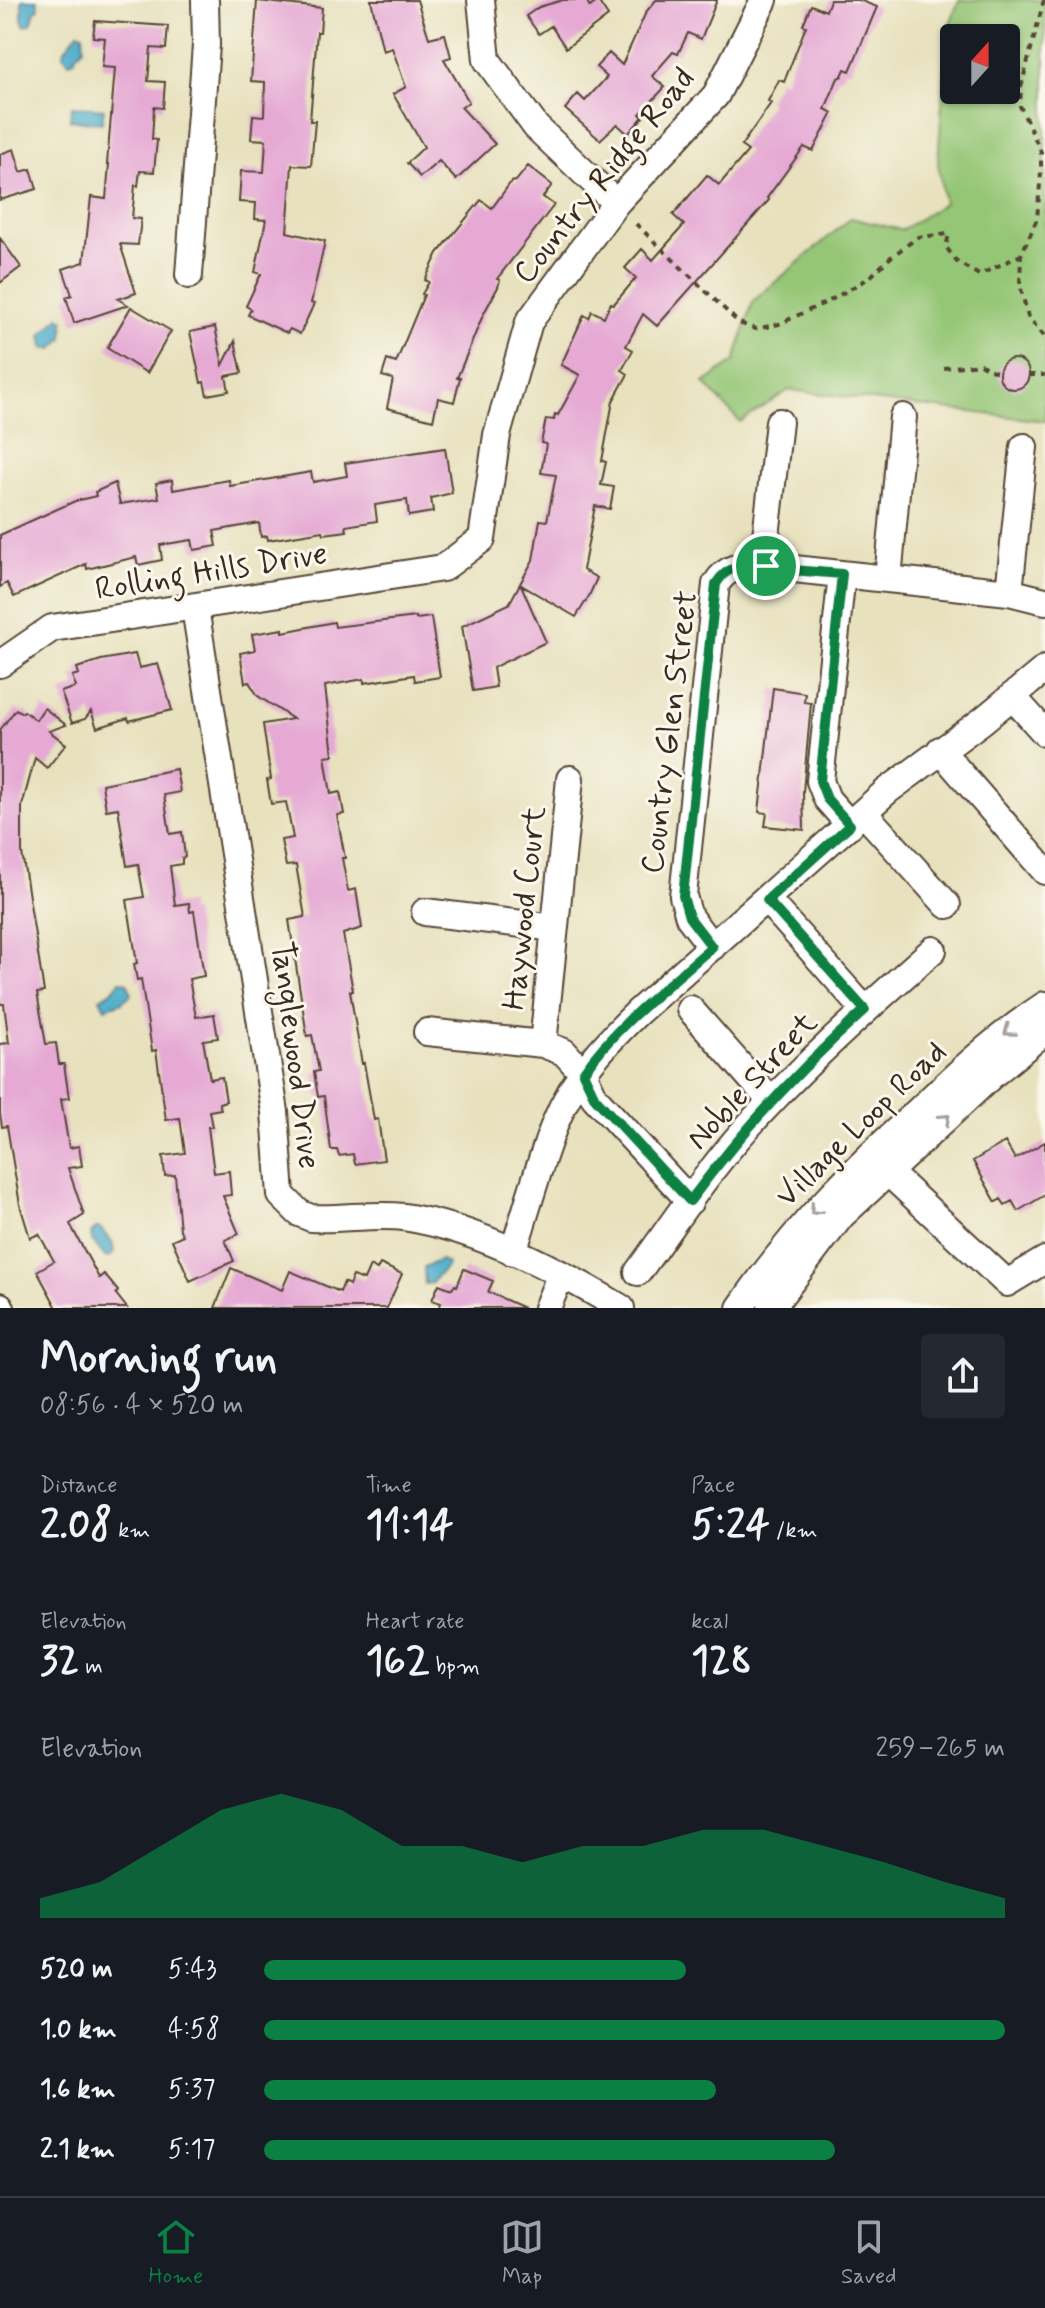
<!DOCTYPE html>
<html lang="en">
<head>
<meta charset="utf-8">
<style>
	:root { --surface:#171b24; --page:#242831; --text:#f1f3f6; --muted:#9ea1a6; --line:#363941; --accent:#0b8043 }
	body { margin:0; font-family:Mynerve,sans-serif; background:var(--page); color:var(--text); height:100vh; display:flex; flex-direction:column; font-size:30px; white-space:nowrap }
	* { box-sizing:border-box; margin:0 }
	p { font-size:26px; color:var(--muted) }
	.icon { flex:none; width:44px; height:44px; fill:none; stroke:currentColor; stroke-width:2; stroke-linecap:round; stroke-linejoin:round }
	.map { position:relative; height:1308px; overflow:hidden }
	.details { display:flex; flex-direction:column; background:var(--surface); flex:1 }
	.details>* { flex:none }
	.needle { width:52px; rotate:21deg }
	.buttons { position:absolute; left:940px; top:24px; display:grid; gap:16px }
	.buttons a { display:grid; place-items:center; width:80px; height:80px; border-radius:8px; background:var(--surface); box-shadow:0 2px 6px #0004; font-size:40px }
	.pin { position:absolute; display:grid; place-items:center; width:68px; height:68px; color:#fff; margin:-34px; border:4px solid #fff; border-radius:50%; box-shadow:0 2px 8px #0007 }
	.round { display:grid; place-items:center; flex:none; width:84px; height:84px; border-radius:8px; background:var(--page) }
	.summary { display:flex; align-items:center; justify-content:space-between; height:136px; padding:0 40px }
	h1 { font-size:44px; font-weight:700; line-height:60px }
	.figures { display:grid; grid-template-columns:repeat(3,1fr); gap:12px; height:136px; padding:8px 40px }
	.figures div { display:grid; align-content:center }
	.figures b { font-size:40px; font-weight:700 }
	.figures small { font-size:22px; font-weight:400 }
	.figures p { font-size:22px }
	.chart { height:224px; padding:16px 40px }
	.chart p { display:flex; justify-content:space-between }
	.chart svg { width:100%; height:144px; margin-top:8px; fill:var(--accent); opacity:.7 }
	ul { padding:0 40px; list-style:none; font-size:26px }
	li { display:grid; grid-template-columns:128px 96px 1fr; align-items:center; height:60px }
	li i { height:20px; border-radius:10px; background:var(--accent) }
	.dock { display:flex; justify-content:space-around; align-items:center; height:112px; border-top:2px solid var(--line); background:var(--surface); font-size:22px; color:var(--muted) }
	.dock a { display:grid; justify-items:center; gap:4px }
	.dock .current { color:var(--accent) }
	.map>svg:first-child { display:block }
	.green { fill:#95c676; stroke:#68784a; stroke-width:2; fill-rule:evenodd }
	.water { fill:#4bacca; stroke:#436b74; stroke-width:2 }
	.building { fill:#e5a9d4 }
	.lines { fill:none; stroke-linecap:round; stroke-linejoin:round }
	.minor-casing { stroke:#554536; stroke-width:30 }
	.path { stroke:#554536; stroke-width:4; stroke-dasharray:6 6; stroke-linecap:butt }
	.minor { stroke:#fff; stroke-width:26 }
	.oneway { stroke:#a79f9a }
	.route-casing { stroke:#fff; stroke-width:16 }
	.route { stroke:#0b8043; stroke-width:10 }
	.labels { text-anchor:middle; stroke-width:6; stroke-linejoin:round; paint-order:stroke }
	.street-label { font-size:32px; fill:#3b2a1e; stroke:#fbf7ec }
</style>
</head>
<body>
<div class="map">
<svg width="1045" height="1308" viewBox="0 0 1045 1308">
	<rect width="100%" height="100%" fill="#fbf7ec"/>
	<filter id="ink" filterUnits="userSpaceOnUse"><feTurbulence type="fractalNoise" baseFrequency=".0125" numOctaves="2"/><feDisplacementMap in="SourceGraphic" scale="16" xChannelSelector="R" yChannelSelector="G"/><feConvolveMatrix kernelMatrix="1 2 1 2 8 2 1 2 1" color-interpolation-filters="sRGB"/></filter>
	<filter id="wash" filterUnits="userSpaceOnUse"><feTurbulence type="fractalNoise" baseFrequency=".006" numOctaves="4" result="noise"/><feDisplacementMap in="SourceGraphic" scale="32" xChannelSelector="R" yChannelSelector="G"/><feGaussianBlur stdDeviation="1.8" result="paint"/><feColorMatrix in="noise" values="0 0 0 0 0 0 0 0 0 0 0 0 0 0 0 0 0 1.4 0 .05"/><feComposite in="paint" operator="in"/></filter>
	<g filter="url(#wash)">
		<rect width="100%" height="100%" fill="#e7e1be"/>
		<!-- green -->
		<path class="green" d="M959,0h86v421l-256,-31 -49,32 -36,-39 31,-22 18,-60 98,-83 51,12 42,-27 -6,-40 7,-107 2,-24zM954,38h52v52h-52z"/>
		<!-- water -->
		<path class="water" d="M37,0l2,9 -4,2 -4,13 -6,2 -3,-6v-20z
			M78,32l5,2 1,13 -9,9v4l-6,2 -6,-7v-3z
			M72,106l32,3 -2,14 -32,-3z
			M59,317l5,3 -1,18 -10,11 -9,-1 -2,-14z
			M120,981l7,1 5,12 -12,9 -15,5 -5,-10 11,-6z
			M96,1228h4l12,14 2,10 -3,4 -6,1 -13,-17 -1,-6z
			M441,1260l6,4c-2,8 -12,11 -15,19l-7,1 -1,-17z"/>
		<g id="blocks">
			<!-- building -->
			<path class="building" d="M371,0h46l12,38 16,-4 6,23 -7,2 25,43 -8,5 34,37 -39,36 -17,-19 -19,16 -13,-14 17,-16 -31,-53 13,-7 -14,-39 -9,3z
				M563,0h23l4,7 8,-6 10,15 -42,32 -15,-22 -12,8 -13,-18 13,-9z
				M656,0h61l-16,39 -13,-6 -10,21 -5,-2 -21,24 13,11 -25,27 3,3 -15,17 -11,-10 -17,16 -35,-31 13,-15 7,7 22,-24 -11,-10 13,-14 13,12 24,-53z
				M830,0h29l18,7 -27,64 -5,-2 -3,7 -4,2 -13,31 8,4 -20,38 -9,-4 -37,51 2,2 -112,126 -14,-12 -17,32 7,4 -11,20 6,4 -15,27 -11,60 4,1 -5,23 13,2 -4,22 -15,-3 -12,64 14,8 -8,18 -13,21 -55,-32 25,57 -50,24 -3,2 3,19 -23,4 -11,-65 47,-22 24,-44 7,-40 7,1 9,-46 -15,-2 5,-29 -5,-1 5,-24 8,1 1,-6 3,1 22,-40 -19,-10 23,-50 5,3 3,-7 12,6 7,-14 3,1 22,-26 -11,-10 17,-19 11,11 31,-35 -11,-10 34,-40 12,10 29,-34 -7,-5 30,-43 -3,-2 11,-21 5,2 22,-56 -3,-1 8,-20 15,6z
				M257,1l65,7 -2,24h-3l-7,89h5l-4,45 -19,-1 -5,67 38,9 -14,62 3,1 -14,30 -10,-5 -3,4 -39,-18 3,-6 -5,-3 15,-32 -6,-2 11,-52 -11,-1 1,-16 -17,-1 2,-31 23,1 2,-32 -15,-1 2,-24 11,1 1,-34 -14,-1z
				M95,21l73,5 -2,23 -15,-1 -3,33 17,1 -2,26 -9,-1 -2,32 5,1 -3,32 -14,-1 -2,15 -3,-1 -3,33 9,1 -3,26 -18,-1 16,49 -18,6 10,6 -54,18 -8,-26 6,-2 -9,-26 21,-7 7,-65 15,2 3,-35h-2l8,-96 -13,-1 3,-29 -12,-1z
				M14,149l7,23 10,-3 6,20 -37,11v-46z
				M528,166l24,19 -9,12 11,8 -57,74 3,1 -2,7 -15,28 -26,63h3l-6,24 -16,-4 -5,22 -46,-12 6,-29 -11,-3 5,-16 9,3 28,-68 -2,-1 7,-12 -4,-2 13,-27 43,-53 11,8 19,-26 5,-1z
				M0,238l21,29 -21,16z
				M131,307l40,24 -24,42 -40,-25z
				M215,327l8,38 12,-24 7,32 -16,3 3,15 -22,4 -3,-13 -3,1 -11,-51z
				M999 374a15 15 0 1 1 30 0a15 15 0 1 1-30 0Z
				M445,448l7,45 -21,5 2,14 -24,4 -2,-16 -32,5 2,16 -31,5 1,5 -7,1 -16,2 -1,-3 -55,9 -1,-4 -6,1 -2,-14 -45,8 3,15 -23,4 -2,-10 -32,5 2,15 -24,5 -2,-8 -49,12 -1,-5 -72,33 -7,-14 -7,4v-52l75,-34 21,-5 -1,-4 20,-9 5,21 39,-6 -3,-15 16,-3 1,10 56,-10 1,6 81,-14 2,10 34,-6 -2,-13z
				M416,617v2l15,-2 9,60 -25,4 -1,-6 -50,8v-4l-39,7 8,69 -8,1 6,38 9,-2 4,22 -7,1 8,43h-3l6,33 8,-2 6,39 -19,6 10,57h-3l12,73 2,-1 10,57 4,-1 6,41 -29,4 -2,-10 -14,2 -2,-6h-6l-7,-54 -6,1 -4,-25 5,-1 -7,-36 -5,1 -18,-116 16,-3 -9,-52 -10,1 -5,-26 12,-2 -7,-36 -15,2 -4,-24 4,-1 -8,-55 30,-5 -35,-23 -9,-14 -4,1 -5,-30 15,-3 -3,-16 31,-5v3l51,-10 1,5z
				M135,654l4,14 19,-4 14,46 -43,11 -1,-3 -31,10 -6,-17 -6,8 -13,4 -11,-31 15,-5 -4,-11 7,-2 -2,-6 24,-8z
				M773,688l32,5 -1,9 7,1 -8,89 1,38 -39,-4 2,-13 -8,-1z
				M44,708l22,17 -17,6 17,13 -19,24 -12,-10 -13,48v47l22,139 -7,1 9,51 10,-1 3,21h5l5,34 -8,1 8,49 10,-2 3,20 -14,2 16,47 -14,9 29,54 5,-4 14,17 -2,3 11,14h-70l-20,-37 17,-10 -15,-27 -9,4 -10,-33 -13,-79 -5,1 -2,-14v-69l9,-1 -5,-39h-4v-274l16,-21 6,4 2,-2 12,9z
				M176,769l4,23 -16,3 6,39 12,-2 3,25 -3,1v6l-12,2 5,39 14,-2 1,9 4,-1 10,65 -15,3 7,38 18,-3 4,24 -15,2 7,39 12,-2 4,24 -7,2 2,6 -12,2 3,16h-4l6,46 15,-2 2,24 -8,1 16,38 -14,6 9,21 -44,20 -18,-41 11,-5 -3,-5 -5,-55 -10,1 -2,-20 22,-3 -5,-35 -14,2 -10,-70 -4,1 -11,-72 -4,1 -3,-16 3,-1 -10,-63 17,-3 -6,-33 -11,2 -9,-58 -12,2 -4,-26z
				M1005,1142l10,17 30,-17v53l-27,16 -6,-10 -7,4 -4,-6 -5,3 -23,-41z
				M380,1264l22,10 -15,34h-172l16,-40 51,22 8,-19 50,21 4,-10 5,3 4,-9 11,4 6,-14 7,4z
				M464,1269l29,12 -5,11 36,16h-85l2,-5 -9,-3 7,-16 13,5 3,-4 2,1z"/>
		</g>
	</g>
	<g filter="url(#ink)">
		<use href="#blocks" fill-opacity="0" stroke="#554536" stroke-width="2"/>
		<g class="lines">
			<!-- minor casing -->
			<g class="minor-casing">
				<path id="minor" d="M481,0l6,60 49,67 80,76
					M189,275l17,-230 -1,-45
					M766,566l243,26 36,9
					M842,574l-22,207 7,18 23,26
					M888,579l15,-162
					M1009,592l15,-145
					M195,608l80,504 6,83 18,18 12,5c31,2 62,-5 93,-1 74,11 154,53 217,91
					M0,664l52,-36 391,-60 39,-29 15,-104 32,-113 87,-119 100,-108 48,-95
					M1012,696l33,37
					M940,750l105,121
					M864,813l83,92
					M767,900l98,110
					M425,912l130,16
					M712,947l-23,-30 -6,-21 33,-312c12,-20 28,-18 50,-18l-2,-12 15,-132
					M690,1009l81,92
					M427,1032l116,12 21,8 19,21 12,25 95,103
					M543,1044l27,-265
					M876,1161l131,122 38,-23
					M513,1252c14,-43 26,-89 43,-131 17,-43 50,-78 82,-109l249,-221 95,-70 63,-52
					M638,1272c32,-44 62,-90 98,-132 60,-69 128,-129 197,-190
					M0,1306l1,2
					M547,1308l14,-34
					M740,1308c53,-78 110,-135 179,-198 40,-38 80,-75 126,-105
					M771,1308l70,-92 150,-140 54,-45"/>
			</g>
			<!-- path -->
			<path class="path" d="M1044,0l-23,87 -1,19 21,46v21l-4,46 -16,36 -1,30 8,32 17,20
				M636,224l103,99 17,6 23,-5 52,-24 38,-22 22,-21 27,-20 31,-3 -3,13 11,15 22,13 42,-20
				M944,368l36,-4 10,6 10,2
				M1029,375h16"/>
			<!-- minor -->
			<use href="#minor" class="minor"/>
		</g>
		<!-- one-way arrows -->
		<defs><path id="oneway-chevron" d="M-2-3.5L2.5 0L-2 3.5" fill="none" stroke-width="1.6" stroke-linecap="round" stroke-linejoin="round" transform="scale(2)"/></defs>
		<g class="oneway">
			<use href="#oneway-chevron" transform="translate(1009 1031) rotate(143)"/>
			<use href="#oneway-chevron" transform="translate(945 1119) rotate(-42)"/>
			<use href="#oneway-chevron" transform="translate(815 1210) rotate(132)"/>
		</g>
	</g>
	<g class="lines" filter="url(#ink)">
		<!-- route casing -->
		<g class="route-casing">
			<path id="route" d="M742,566l100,8 -22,207 7,18 23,26 -83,75 98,110c-65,58 -123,121 -175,191l-95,-103 -12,-25c34,-49 85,-87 129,-126l-23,-30 -6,-21 33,-312c7,-11 13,-15 26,-18z"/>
		</g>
		<!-- route -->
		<use href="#route" class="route"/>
	</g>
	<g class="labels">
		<!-- street labels -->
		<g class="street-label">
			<text transform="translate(603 175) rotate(-51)" y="11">Country Ridge Road</text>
			<text transform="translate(211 570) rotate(-9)" y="11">Rolling Hills Drive</text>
			<text transform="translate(668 732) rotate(-83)" y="11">Country Glen Street</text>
			<text transform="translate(523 908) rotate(-84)" y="11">Haywood Court</text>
			<text transform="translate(297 1055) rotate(83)" y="11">Tanglewood Drive</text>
			<text transform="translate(751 1080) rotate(-47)" y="11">Noble Street</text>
			<text transform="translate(860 1123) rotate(-44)" y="11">Village Loop Road</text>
		</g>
	</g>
</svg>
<div class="buttons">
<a><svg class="needle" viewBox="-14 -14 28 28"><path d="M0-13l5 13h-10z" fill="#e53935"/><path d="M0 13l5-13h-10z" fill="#9ea1a6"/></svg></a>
</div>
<div class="pin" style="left:766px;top:566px;background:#1e9e55"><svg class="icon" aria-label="arrive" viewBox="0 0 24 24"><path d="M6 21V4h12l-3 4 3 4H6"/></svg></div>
</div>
<section class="details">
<div class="summary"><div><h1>Morning run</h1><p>08:56 · 4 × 520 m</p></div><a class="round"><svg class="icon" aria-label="share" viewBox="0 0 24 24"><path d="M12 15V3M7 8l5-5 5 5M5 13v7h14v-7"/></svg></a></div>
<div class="figures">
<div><p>Distance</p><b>2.08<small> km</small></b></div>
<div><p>Time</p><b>11:14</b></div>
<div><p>Pace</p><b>5:24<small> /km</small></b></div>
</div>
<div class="figures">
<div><p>Elevation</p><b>32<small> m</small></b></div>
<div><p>Heart rate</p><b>162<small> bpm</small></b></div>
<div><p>kcal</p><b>128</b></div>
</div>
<div class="chart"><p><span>Elevation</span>259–265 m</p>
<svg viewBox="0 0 160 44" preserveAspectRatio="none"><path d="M0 44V38L10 33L20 22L30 11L40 6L50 11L60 22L70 22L80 27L90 22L100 22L110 17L120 17L130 22L140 27L150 33L160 38V44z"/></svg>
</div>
<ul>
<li><b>520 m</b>5:43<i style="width:57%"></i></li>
<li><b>1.0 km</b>4:58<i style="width:100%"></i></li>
<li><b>1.6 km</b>5:37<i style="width:61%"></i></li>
<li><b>2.1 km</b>5:17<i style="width:77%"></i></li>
</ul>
</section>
<nav class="dock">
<a class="current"><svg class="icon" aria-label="home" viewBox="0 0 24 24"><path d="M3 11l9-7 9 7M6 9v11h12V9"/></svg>Home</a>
<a><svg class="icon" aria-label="map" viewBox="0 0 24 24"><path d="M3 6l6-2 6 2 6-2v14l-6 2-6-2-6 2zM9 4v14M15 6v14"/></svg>Map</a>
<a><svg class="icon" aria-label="saved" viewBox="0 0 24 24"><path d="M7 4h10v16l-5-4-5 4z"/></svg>Saved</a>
</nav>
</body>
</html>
